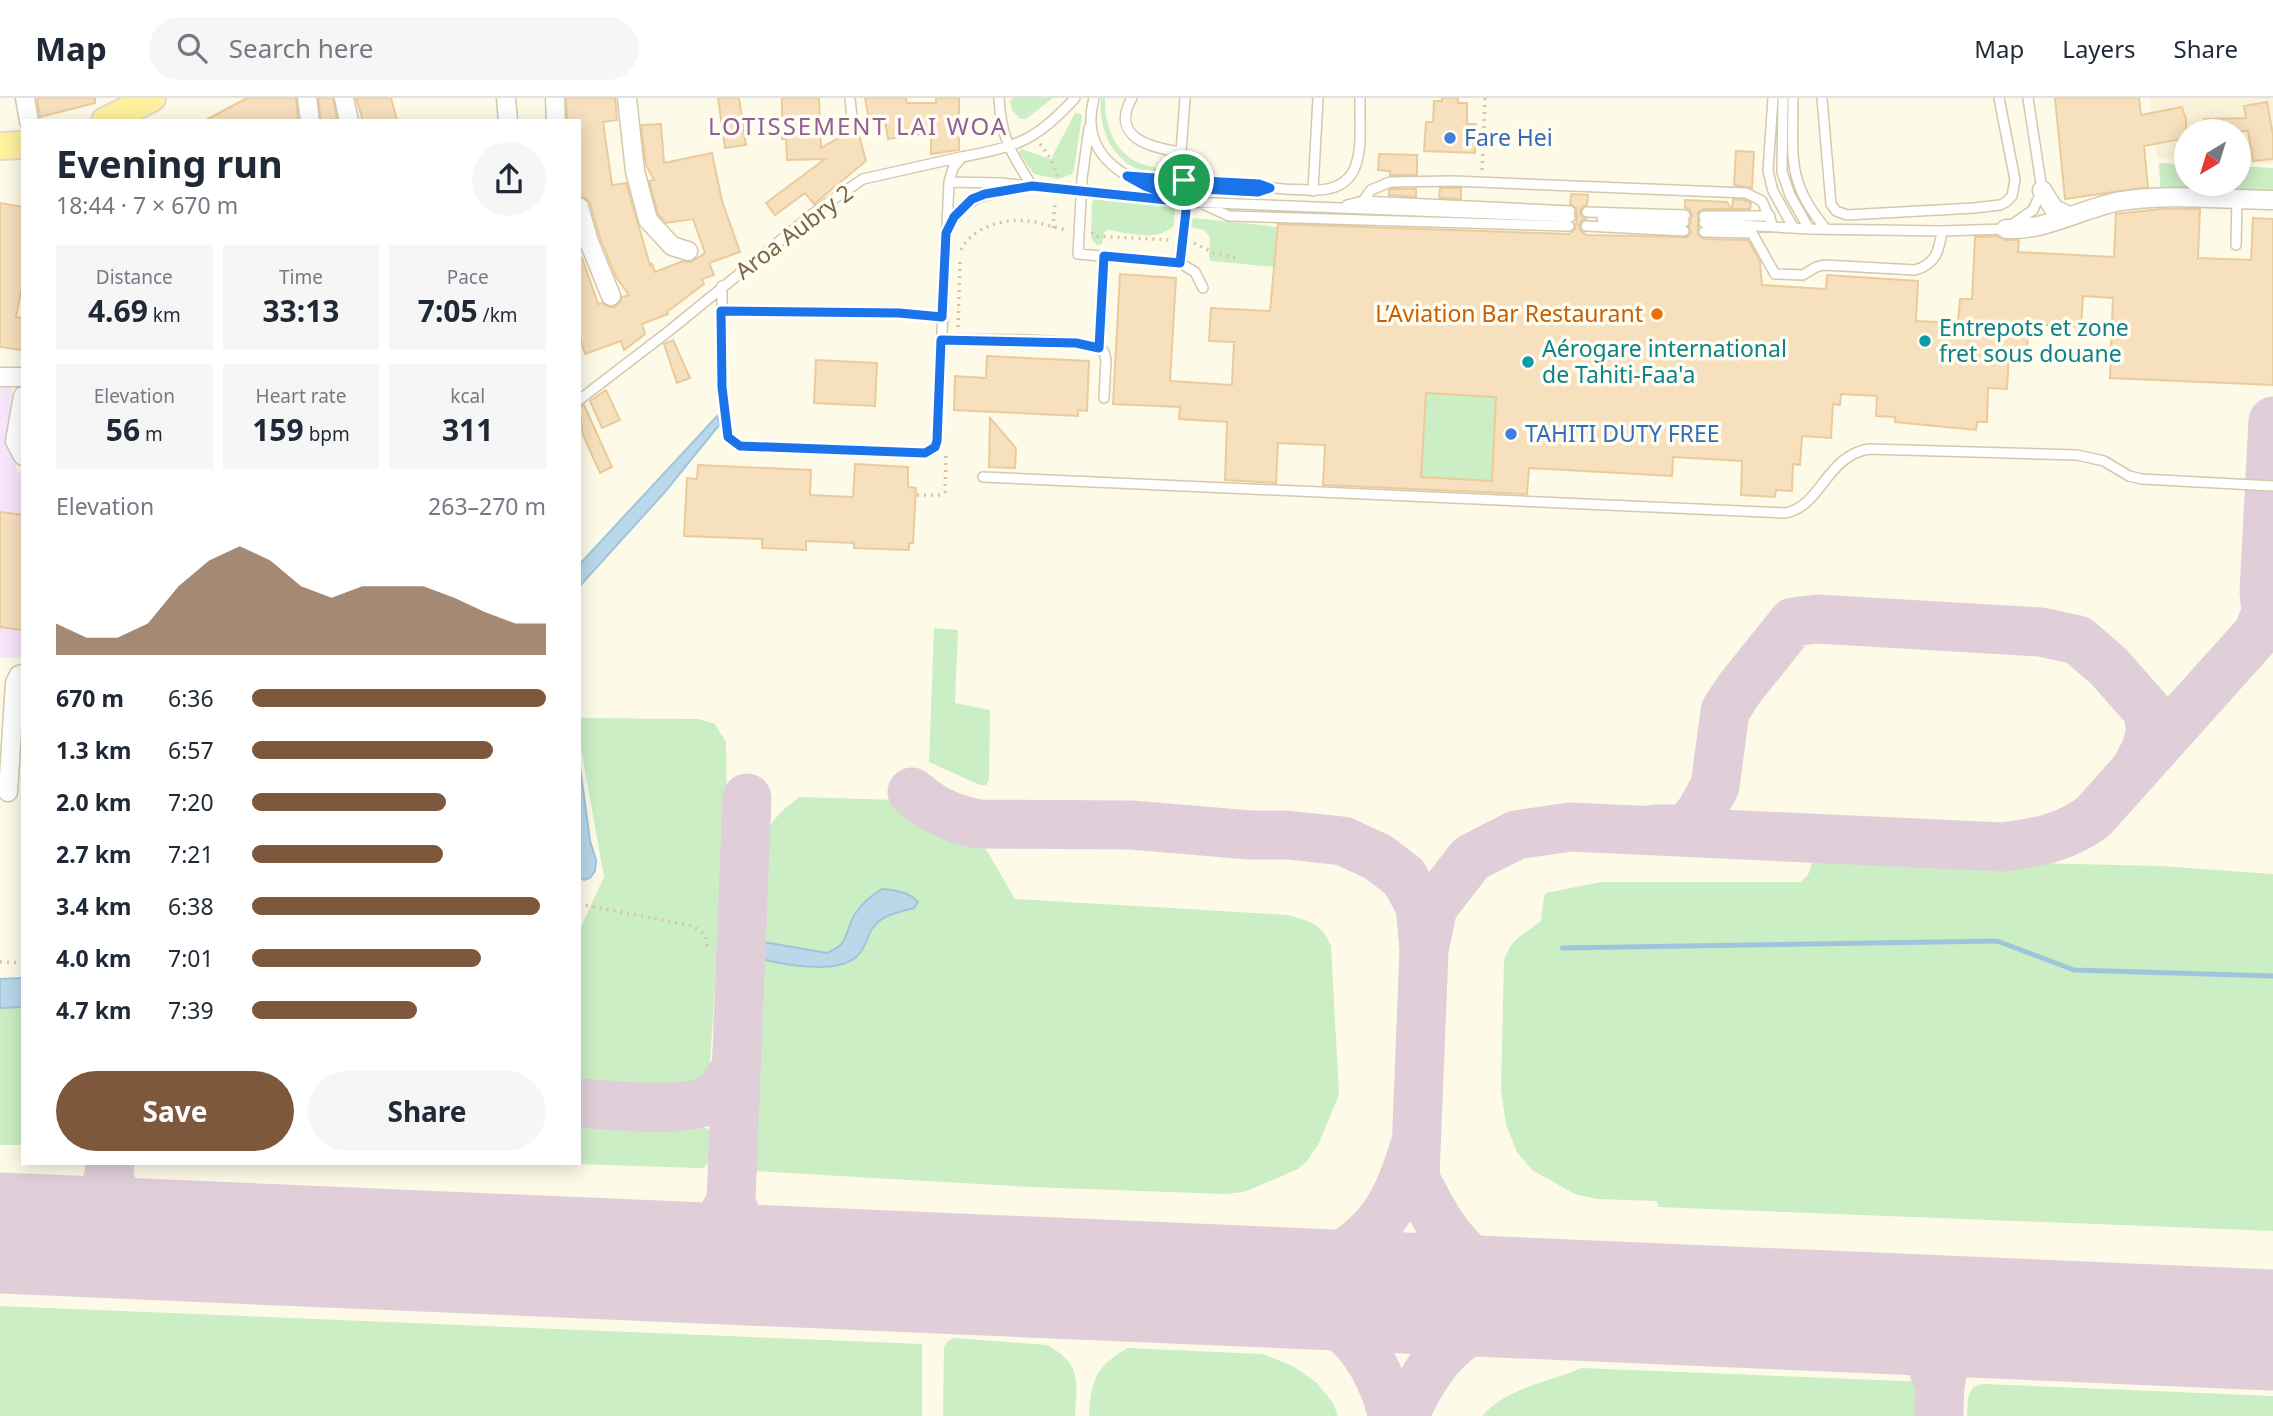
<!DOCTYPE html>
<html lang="en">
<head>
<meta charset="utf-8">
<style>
	:root { --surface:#fff; --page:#f6f6f7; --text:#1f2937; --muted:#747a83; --line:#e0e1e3; --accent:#7e583c }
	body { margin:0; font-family:"Noto Sans",sans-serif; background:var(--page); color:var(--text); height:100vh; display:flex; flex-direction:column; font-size:26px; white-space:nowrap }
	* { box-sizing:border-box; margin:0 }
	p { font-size:23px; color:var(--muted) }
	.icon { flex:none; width:38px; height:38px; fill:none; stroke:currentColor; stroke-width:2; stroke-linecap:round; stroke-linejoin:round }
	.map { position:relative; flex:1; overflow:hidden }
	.drawer { position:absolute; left:21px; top:21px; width:560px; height:1046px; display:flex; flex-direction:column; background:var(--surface); border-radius:0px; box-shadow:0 4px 18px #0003 }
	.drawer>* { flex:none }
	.needle { width:46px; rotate:218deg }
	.fabs { position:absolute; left:2174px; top:21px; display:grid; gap:14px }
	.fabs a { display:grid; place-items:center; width:77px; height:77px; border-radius:50%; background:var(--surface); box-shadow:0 4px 18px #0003; font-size:35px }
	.pin { position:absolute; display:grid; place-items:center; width:60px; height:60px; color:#fff; margin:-30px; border:4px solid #fff; border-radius:50%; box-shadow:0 2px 7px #0007 }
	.round { display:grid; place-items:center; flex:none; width:74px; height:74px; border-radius:37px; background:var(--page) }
	.headline { display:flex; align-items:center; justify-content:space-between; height:119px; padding:0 35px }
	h1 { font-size:38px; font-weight:700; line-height:52px }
	.figures { display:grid; grid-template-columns:repeat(3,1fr); gap:10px; height:119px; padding:7px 35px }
	.figures div { display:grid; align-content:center; border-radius:0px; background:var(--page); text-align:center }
	.figures b { font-size:30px; font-weight:700 }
	.figures small { font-size:19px; font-weight:400 }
	.figures p { font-size:19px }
	.chart { height:196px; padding:14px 35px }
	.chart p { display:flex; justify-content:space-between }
	.chart svg { width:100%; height:126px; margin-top:7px; fill:var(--accent); opacity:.7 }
	.action { display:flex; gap:14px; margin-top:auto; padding:14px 35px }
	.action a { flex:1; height:80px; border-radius:42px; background:var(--accent); color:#fff; font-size:28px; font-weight:700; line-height:80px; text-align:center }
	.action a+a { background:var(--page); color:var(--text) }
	ul { padding:0 35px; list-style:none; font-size:23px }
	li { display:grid; grid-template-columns:112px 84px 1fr; align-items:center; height:52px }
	li i { height:18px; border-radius:9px; background:var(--accent) }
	header { display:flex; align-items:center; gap:42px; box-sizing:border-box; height:98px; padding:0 35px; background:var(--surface); border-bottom:2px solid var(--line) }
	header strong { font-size:33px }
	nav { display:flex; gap:38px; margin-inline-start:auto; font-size:24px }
	.search { width:490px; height:63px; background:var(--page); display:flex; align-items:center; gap:18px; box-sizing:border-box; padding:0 24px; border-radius:38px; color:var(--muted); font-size:26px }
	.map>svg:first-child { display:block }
	.residential { fill:#f9f2d8 }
	.education { fill:#f8e4fb }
	.green { fill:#cceec4 }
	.water { fill:#bad8ea; stroke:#9fc5dd; stroke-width:2 }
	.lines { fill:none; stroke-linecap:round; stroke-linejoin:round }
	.stream { stroke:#9fc5dd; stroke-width:5 }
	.taxiway { stroke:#e0cfd9; stroke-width:49 }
	.runway { stroke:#e0cfd9; stroke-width:121 }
	.building { fill:#f6e0bd; stroke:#eacb9b; stroke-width:2; fill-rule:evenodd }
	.lane-casing { stroke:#d4c8ae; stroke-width:12 }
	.street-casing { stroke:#d4c8ae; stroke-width:21 }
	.primary-casing { stroke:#dfdad3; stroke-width:30 }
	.path { stroke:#dcc49f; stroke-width:3.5; stroke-dasharray:2 5; stroke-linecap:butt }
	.lane { stroke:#fff; stroke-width:9 }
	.street { stroke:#fff; stroke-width:18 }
	.primary { stroke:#fff19e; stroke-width:26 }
	.route-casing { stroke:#fff; stroke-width:14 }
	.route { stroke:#1a73e8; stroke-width:9 }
	.shop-dot { fill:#3f7fe0; stroke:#fffcf0; stroke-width:2.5 }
	.food-dot { fill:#e8710a; stroke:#fffcf0; stroke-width:2.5 }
	.culture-dot { fill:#0f9aa8; stroke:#fffcf0; stroke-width:2.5 }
	.labels { text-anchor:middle; stroke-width:7; stroke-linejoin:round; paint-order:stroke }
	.shop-label { font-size:23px; fill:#366cbe; stroke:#fffcf0; text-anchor:start }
	.street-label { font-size:23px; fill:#7b6648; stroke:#fffcf0 }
	.food-label { font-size:23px; fill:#c56008; stroke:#fffcf0; text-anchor:end }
	.culture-label { font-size:23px; fill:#0d838f; stroke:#fffcf0; text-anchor:start }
	.neighbourhood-label { font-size:24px; letter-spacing:2px; fill:#916098; stroke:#fffcf0 }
</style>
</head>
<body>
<header>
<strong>Map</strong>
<div class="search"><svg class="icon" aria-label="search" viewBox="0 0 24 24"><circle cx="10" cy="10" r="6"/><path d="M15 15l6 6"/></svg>Search here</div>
<nav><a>Map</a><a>Layers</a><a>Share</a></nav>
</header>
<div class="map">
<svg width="2273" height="1318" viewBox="0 0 2273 1318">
	<rect width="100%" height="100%" fill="#fefae8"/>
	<!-- residential -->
	<path class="residential" d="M2150,0h123v65h-35v-32h-52v29l-29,-2z"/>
	<!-- education -->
	<path class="education" d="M0,289l12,1 -2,43 7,41 6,1v184l-23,1z"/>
	<!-- green -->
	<path class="green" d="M1013,0h40l-27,21h-6l-8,-9 -2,-8z
		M1101,0h4c-1,30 12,61 44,68 12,3 25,3 38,5v4c-13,-1 -27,0 -40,-3 -34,-8 -49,-42 -46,-74z
		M1075,15l6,1 1,3 -8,52 -2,5 -14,5 -24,-5 -15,-21 2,-4 30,10z
		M2159,65l27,1v20h52v-18l35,2v30l-112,4z
		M1097,99l75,8 3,2 -1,19c-18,16 -45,7 -66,4l-4,2 -2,12 -5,1 -4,-4 -2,-5 1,-34z
		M1194,120l84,9 -3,40 -64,-6 -2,-4 1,-20 -6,-7 -14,-3 1,-6z
		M1426,295l74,4 -5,22 -2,42 12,21 -95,-5 13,-26z
		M934,530l24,2 -3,73 35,7 -1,70 -3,5h-6l-51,-23z
		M579,620l120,1 16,5 11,18 1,56 -17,266c-3,12 -8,18 -20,24l-111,-4v-153l25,-54 -25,-140z
		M800,699l97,3 37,24 50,22 31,53 273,16c22,7 34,8 43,31l8,149 -20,48 -12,18 -9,8 -54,23 -20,2 -193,-7 -278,-16 4,-213 24,6 74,-6c27,-32 10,-39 59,-50v-11l-32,-8c-13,8 -25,18 -31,33 -7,18 -5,23 -24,31l-69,-12 4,-95c6,-23 18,-35 38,-49z
		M1819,760l341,8 113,8v357l-615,-24 -1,-6 -60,-2 -22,-5 -43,-24 -15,-18 -11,-27 -5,-36 3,-129c9,-24 19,-24 37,-39l3,-25 2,-3 55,-11h200l7,-7 5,-15z
		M14,909h9v138h-23v-137z
		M579,1025l127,5 4,2 1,3 -1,27 -6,8h-6l-122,-4h3z
		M0,1208l922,38v72h-922z
		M954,1240l93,7c35,19 30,36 28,71h-132l1,-69 4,-6z
		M1128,1250l134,6 31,12 24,17 16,20 5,13h-249c2,-36 7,-50 39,-68z
		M1581,1270l347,14 -1,34h-445c26,-29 65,-33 99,-48z
		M1983,1286l290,12v20h-306l1,-19 5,-10z"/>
	<!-- water -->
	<path class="water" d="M717,318l3,8 -56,69 -85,94v-22z
		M579,661l11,82 6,19 -1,11 -5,7 -6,2 -5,-3z
		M882,791c12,1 29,3 36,13l-4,6c-19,5 -37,7 -45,27 -3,8 -7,18 -14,23 -23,17 -73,6 -98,0l1,-17 69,12c19,-8 17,-13 24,-31 6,-15 18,-25 31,-33z
		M23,880v29l-23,1v-29z"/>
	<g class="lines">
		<!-- stream -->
		<path class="stream" d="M1562,850l435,-7 77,29 199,6"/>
		<!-- taxiway -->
		<path class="taxiway" d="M2258,535l8,-21 -2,-21 9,-170
			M912,694c21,18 40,27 67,32l152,1 119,10h37l56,6 35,16 26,20 16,29 4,43
			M1654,731h32l14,-16 15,-27 10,-75 15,-23 53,-66 24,-3 224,13 37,8 31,27 38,43 4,20 -5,19 -11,21
			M579,1005c32,2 114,12 137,-7 8,-8 14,-18 19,-27
			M109,1080l9,22 16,16 52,25
			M731,1103c12,40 19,44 53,65
			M44,1137c34,-18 64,-27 66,-71
			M655,1163c42,-11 56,-21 76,-60l16,-403
			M1238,1188c21,-3 45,-4 65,-10 12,-4 24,-12 34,-18 48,-29 62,-61 78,-113
			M1246,1191c25,7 50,13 73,24 41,20 63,61 74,103
			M1534,1201c-19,-12 -43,-23 -60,-37 -28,-23 -43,-52 -59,-84l9,-228 9,-43 38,-49 45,-23 54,-8 432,20c36,-5 61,-8 91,-30l180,-201
			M1888,1216l15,16 21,16 15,37
			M1405,1318c4,-12 11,-24 17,-34 28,-50 64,-59 112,-83
			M1939,1318c0,-30 0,-56 24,-77 9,-7 18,-13 27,-21"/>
		<!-- runway -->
		<path class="runway" d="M0,1135l2273,97"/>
	</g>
	<!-- building -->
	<path class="building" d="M37,0h58v5l-55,14z
		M247,0h49l2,23h-94z
		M318,0h15l4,21 -16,2z
		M356,0h35l6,23h-34z
		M566,0h49l2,22 -14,2 9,63 14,-2 24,82 2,-1 3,8 28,-11 8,1 14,-9 -12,-34 -27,4 -8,-9 -9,-33 5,-1 -8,-15 -5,-40 20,-1 3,39 48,-10 10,48 18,51 -31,11 5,12 -12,4 2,5 -37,28 1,2 -26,10 3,10 -21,16 -3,-9 -36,13 -6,-18v-78h3l16,46 4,-1 7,4h6l5,-5 2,-5 7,-2 -13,-18 -16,-39 -10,-35 -4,-5 -7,-2v-75h-12z
		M718,0h21l7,47 -21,3z
		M782,0h37l2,50 36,-21 9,34 -52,43 -9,-11 -30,22 -9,-12 59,-44 -38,1 -1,-21h-4z
		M865,0h41l1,5h29v-5h23v52l-28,4v-22l-43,7 -4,-23 -15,3z
		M1442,0h16v5h9v21h9l-1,29 -51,-2 2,-29h7l1,-21h8z
		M2055,0h84l2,17 41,-8 4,12v19l-42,8 4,41 -83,12z
		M2267,4l6,33v24l-20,2 -5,-30h-44v-12l42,-1 -2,-12z
		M1736,53l18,1 -2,36 -18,-3z
		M1379,56l38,1v20h-27v-4l-12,-1z
		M1440,90h21v11l-22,-1z
		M1391,91h25v8l-27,-2v-5z
		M1571,96l17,1 -1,10 -4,1 -3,5 1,5 5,3 -4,1 -3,5 1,5 6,5 101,2 4,-5 -2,-5 3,-12 -3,-6 -4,-1v-8l42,2 4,7h-27l-6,3v23l6,4 44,1 12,21 2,24 64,4 1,-14 91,6 -2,40 42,2 2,-24h12l3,-62 23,-1 8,4h13l-1,12 96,5 2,-43 44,-5h40l-2,49 53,2 2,-42 20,1v166l-163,-7 3,-80 -30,-2 -2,31 -53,-3 -1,31 -18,-1 -2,35 -19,-1 -1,34h-10l-1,8 -81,-8v-5l-19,-1 1,-20 -36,-2 -1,11 -7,-1 -2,34 -29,-2 -2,29 -7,-1 -1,27 -16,-1 -1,7 -34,-2 1,-34 -69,-4 -1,19 -143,-8 -2,26 -204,-9 2,-40 -47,-2 -2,40 -51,-3 2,-58 -48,-3 1,-12 -67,-3 7,-130 56,4 -6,103 62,4 2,-43 -25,-1 2,-33 59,3 8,-87 291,10 6,-5 2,-11 -1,-10 -6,-4zM1426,295l70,4 -4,84 -71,-4z
		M1733,101l11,1 7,3 -1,6h-18z
		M0,105l23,4v74l-7,36 7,1 -1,32 -22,-3z
		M673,242l17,38 -13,5 -13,-39z
		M987,258l102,5 -2,50 -9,-1v6l-124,-6 1,-34 31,2z
		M816,262l61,3 -2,43 -61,-3z
		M606,292l14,30 -18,8 -12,-27z
		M584,307l28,62 -12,6 -17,-38 -4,-28z
		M990,320l26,30 -1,20 -26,-1z
		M855,366l53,3v20l8,1 -3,55h-4v7l-55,-2v-5l-48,-2v9l-44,-2v-9l-78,-3 3,-58 10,1 1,-14 113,5 -1,25 43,2z
		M0,414l23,3v115l-23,-3z"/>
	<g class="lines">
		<!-- lane casing -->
		<g class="lane-casing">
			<path id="lane" d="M999,0c2,40 12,55 33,88
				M1094,0c-18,66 44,85 93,104l383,15
				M1132,0c-23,40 20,50 49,54l4,-54
				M1773,0l-5,73 5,20 20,36
				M1783,0l-1,74 8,23 19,34
				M1793,0c0,58 -7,84 33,131
				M1822,0l9,106 5,7 11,4 127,-7 26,-3 6,-3 6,-6 3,-16 -16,-82
				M1089,30l-7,51 -4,75 102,9 15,9 8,16
				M831,31l21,-11 -2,-20
				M1132,79l127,7c16,6 32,5 49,6 62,4 51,-48 52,-92
				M949,84l52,1 186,19 -7,61
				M1153,88l105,6 13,-4
				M1313,93l5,-93
				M1363,103l207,10
				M1205,107l24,11 340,10
				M1347,107l16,-4 8,-11 19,-8 63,-1 293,12 16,8 11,25
				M1587,114l98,3
				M1704,118h66
				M1602,121l82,3
				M1704,125l105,6 133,2 64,-2 27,-19 9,-20 -14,-92
				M1586,128l98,5
				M948,131c19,-34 36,-34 72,-41
				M1704,134l48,1 23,41 28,1 13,-8 8,-2 91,5c21,-6 24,-19 27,-39
				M2236,147l1,-46
				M722,188v101l6,50 12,9 185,7 6,-2 6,-10 12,-259 4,-14 9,-11c56,-11 74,-16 113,-59
				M941,242c30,0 143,-4 163,12l2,8 -2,38
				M1099,250l5,-92
				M579,302l90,-69 150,-122 44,-30 98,-22
				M983,379l803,36c36,-8 40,-57 83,-64l208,6 27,6 25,15 13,3 131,7"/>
		</g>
		<!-- street casing -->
		<g class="street-casing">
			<path id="street" d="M25,0l4,23
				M307,0l3,23
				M344,0l5,23
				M506,0l2,23
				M555,0l1,23
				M627,0l8,73 13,49 24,26 16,5
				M2042,92l12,19 15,7
				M579,109l10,35 22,54
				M2006,131c41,2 76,-21 115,-28 51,-8 101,-1 152,-1
				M0,279h23
				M23,298l-8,45 8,15
				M8,694l7,-109 4,-8 4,-1"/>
		</g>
		<!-- primary casing -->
		<g class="primary-casing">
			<path id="primary" d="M105,23l47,-23
				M0,48l23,-1"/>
		</g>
		<!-- path -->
		<path class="path" d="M1040,46l11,15 7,18
			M1482,72l3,-72
			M1053,130l2,-26
			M1092,134l2,4 75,4
			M1194,145l20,10 24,5
			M961,152c11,-23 43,-32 67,-29 13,1 26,7 39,9
			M734,214l165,1 33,3
			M958,229l2,-66
			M917,397h24l4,-3 1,-40
			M579,806l110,21c14,6 19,10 18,26
			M0,864l23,1"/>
		<!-- lane -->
		<use href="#lane" class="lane"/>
		<!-- street -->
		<use href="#street" class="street"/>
		<!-- primary -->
		<use href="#primary" class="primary"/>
	</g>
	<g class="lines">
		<!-- route casing -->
		<g class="route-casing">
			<path id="route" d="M1184,82l-57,-4 18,10 42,16 -155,-16 -47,8 -13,5 -18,18 -8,16 -4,84 -43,-4 -178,-2 1,76 6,50 12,9 185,7 10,-6 2,-6 4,-101 135,3 23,5 5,-92 76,7 7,-61 -42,-16 113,6 12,-4 -11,-4 -75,-4"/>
		</g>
		<!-- route -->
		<use href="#route" class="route"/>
	</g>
	<!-- markers -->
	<g class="shop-dot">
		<circle cx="1450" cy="40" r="7"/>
		<circle cx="1511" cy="336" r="7"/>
	</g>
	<circle class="food-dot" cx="1657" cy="216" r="7"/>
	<g class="culture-dot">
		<circle cx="1925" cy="243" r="7"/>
		<circle cx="1528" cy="264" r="7"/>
	</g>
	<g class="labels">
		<!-- shop labels -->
		<g class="shop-label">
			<text x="1464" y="48">Fare Hei</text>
			<text x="1525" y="344">TAHITI DUTY FREE</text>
		</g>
		<!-- street labels -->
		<g class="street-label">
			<text transform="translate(794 134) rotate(-37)" y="8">Aroa Aubry 2</text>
		</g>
		<!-- food labels -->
		<g class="food-label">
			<text x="1643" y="224">L’Aviation Bar Restaurant</text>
		</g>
		<!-- culture labels -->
		<g class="culture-label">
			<text x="1939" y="238">Entrepots et zone<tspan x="1939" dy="26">fret sous douane</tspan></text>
			<text x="1542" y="259">Aérogare international<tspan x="1542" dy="26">de Tahiti-Faa'a</tspan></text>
		</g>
		<!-- neighbourhood labels -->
		<g class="neighbourhood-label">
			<text x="858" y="37">LOTISSEMENT LAI WOA</text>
		</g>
	</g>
</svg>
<div class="fabs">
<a><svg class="needle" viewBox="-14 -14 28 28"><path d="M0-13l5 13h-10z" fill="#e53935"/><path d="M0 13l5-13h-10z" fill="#747a83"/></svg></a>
</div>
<div class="pin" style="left:1184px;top:82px;background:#1e9e55"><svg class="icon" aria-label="arrive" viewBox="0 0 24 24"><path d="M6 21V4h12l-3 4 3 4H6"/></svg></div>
<section class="drawer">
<div class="headline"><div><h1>Evening run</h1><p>18:44 · 7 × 670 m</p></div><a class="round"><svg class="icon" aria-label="share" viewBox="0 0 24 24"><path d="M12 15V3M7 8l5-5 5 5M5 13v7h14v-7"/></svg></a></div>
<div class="figures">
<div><p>Distance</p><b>4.69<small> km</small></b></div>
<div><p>Time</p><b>33:13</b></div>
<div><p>Pace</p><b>7:05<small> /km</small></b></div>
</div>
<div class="figures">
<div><p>Elevation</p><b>56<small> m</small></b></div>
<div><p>Heart rate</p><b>159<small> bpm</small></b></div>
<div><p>kcal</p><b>311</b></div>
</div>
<div class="chart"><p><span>Elevation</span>263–270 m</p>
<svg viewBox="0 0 160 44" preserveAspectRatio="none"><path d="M0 44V33L10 38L20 38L30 33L40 20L50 11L60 6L70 11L80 20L90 24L100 20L110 20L120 20L130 24L140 29L150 33L160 33V44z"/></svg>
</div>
<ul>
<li><b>670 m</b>6:36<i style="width:100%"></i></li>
<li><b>1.3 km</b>6:57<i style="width:82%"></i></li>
<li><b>2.0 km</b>7:20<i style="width:66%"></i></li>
<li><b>2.7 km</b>7:21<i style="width:65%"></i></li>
<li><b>3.4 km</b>6:38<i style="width:98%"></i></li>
<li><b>4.0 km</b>7:01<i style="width:78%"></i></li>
<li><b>4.7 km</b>7:39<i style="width:56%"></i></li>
</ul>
<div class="action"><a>Save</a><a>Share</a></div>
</section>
</div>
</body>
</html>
